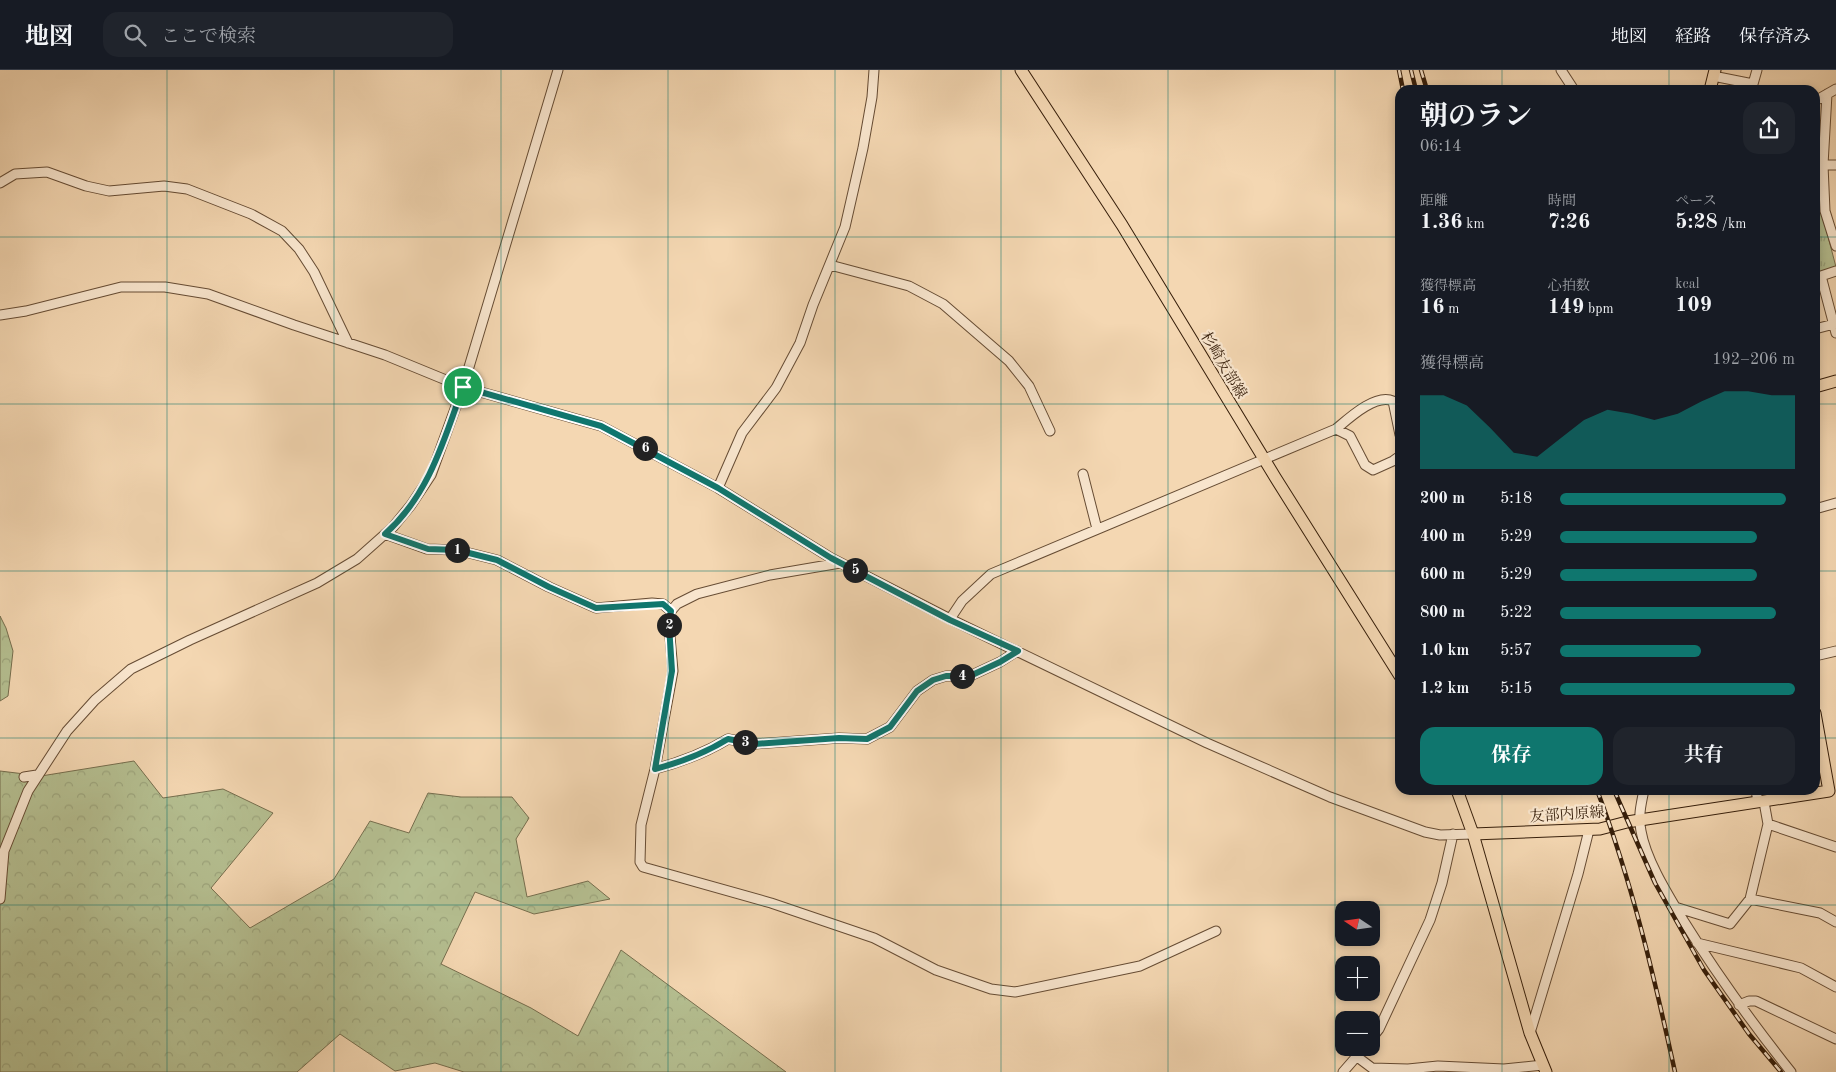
<!DOCTYPE html>
<html lang="ja">
<head>
<meta charset="utf-8">
<style>
	:root { --surface:#171b24; --page:#20242c; --text:#f1f3f6; --muted:#9ea1a6; --line:#363941; --accent:#0f766e }
	body { margin:0; font-family:"Old Standard TT","Noto Serif JP",serif; background:var(--page); color:var(--text); height:100vh; display:flex; flex-direction:column; font-size:19px; white-space:nowrap }
	* { box-sizing:border-box; margin:0 }
	p { font-size:16px; color:var(--muted) }
	.icon { flex:none; width:28px; height:28px; fill:none; stroke:currentColor; stroke-width:2; stroke-linecap:round; stroke-linejoin:round }
	.map { position:relative; flex:1; overflow:hidden }
	.details { position:absolute; left:1395px; top:15px; width:425px; height:710px; display:flex; flex-direction:column; background:var(--surface); border-radius:15px; box-shadow:0 2px 8px #0003 }
	.details>* { flex:none }
	.needle { width:32px; rotate:283deg }
	.buttons { position:absolute; left:1335px; top:831px; display:grid; gap:10px }
	.buttons a { display:grid; place-items:center; width:45px; height:45px; border-radius:10px; background:var(--surface); box-shadow:0 2px 8px #0003; font-size:25px }
	.pin { position:absolute; display:grid; place-items:center; width:42px; height:42px; color:#fff; margin:-21px; border:2px solid #fff; border-radius:50%; box-shadow:0 1px 5px #0007 }
	.km { position:absolute; width:25px; height:25px; margin:-12px; border-radius:50%; background:#222; color:#fff; font-size:14px; line-height:25px; text-align:center }
	.round { display:grid; place-items:center; flex:none; width:52px; height:52px; border-radius:15px; background:var(--page) }
	.summary { display:flex; align-items:center; justify-content:space-between; height:85px; padding:0 25px }
	h1 { font-size:28px; font-weight:700; line-height:38px }
	.stats { display:grid; grid-template-columns:repeat(3,1fr); gap:8px; height:85px; padding:5px 25px }
	.stats div { display:grid; align-content:center }
	.stats b { font-size:21px; font-weight:700 }
	.stats small { font-size:14px; font-weight:400 }
	.stats p { font-size:14px }
	.chart { height:140px; padding:10px 25px }
	.chart p { display:flex; justify-content:space-between }
	.chart svg { width:100%; height:90px; margin-top:5px; fill:var(--accent); opacity:.7 }
	.action { display:flex; gap:10px; margin-top:auto; padding:10px 25px }
	.action a { flex:1; height:58px; border-radius:15px; background:var(--accent); color:#fff; font-size:20px; font-weight:700; line-height:58px; text-align:center }
	.action a+a { background:var(--page); color:var(--text) }
	ul { padding:0 25px; list-style:none; font-size:16px }
	li { display:grid; grid-template-columns:80px 60px 1fr; align-items:center; height:38px }
	li i { height:12px; border-radius:6px; background:var(--accent) }
	header { display:flex; align-items:center; gap:30px; box-sizing:border-box; height:70px; padding:0 25px; background:var(--surface); border-bottom:1px solid var(--line) }
	header strong { font-size:24px }
	nav { display:flex; gap:28px; margin-inline-start:auto; font-size:18px }
	.search { width:350px; height:45px; background:var(--page); display:flex; align-items:center; gap:12px; box-sizing:border-box; padding:0 18px; border-radius:15px; color:var(--muted); font-size:19px }
	.map>svg:first-child { display:block }
	.forest { fill:url(#forest-crowns); stroke:#766e4e }
	.park { fill:url(#park-tufts); stroke:#766e4e }
	.lines { fill:none; stroke-linecap:round; stroke-linejoin:round }
	.minor-casing { stroke:#664c34; stroke-width:11 }
	.major-casing { stroke:#361e0a; stroke-width:13 }
	.minor { stroke:#f8e5cd; stroke-width:9 }
	.major { stroke:#f4d7b2; stroke-width:11 }
	.rail-casing { stroke:#361e0a; stroke-width:4.5 }
	.rail { stroke:#f8e5cd; stroke-width:2.5; stroke-dasharray:8; stroke-linecap:butt }
	.route-casing { stroke:#fff; stroke-width:10 }
	.route { stroke:#0f766e; stroke-width:6 }
	.grid { fill:none; stroke:#0f766e; stroke-width:1; stroke-opacity:0.55 }
	.labels { text-anchor:middle; stroke-width:4.5; stroke-linejoin:round; paint-order:stroke }
	.street-label { font-size:15px; fill:#361e0a; stroke:#f8e5cd }
</style>
</head>
<body>
<header>
<strong>地図</strong>
<div class="search"><svg class="icon" aria-label="search" viewBox="0 0 24 24"><circle cx="10" cy="10" r="6"/><path d="M15 15l6 6"/></svg>ここで検索</div>
<nav><a>地図</a><a>経路</a><a>保存済み</a></nav>
</header>
<div class="map">
<svg width="1836" height="1002" viewBox="0 0 1836 1002">
	<defs>
		<pattern id="forest-crowns" width="20" height="18" patternUnits="userSpaceOnUse" patternTransform="scale(1.25)"><rect width="20" height="18" fill="#b5bf91"/><path d="M2 6a3 3 0 1 1 6 0M12 15a3 3 0 1 1 6 0" fill="none" stroke="#9ca47c"/></pattern>
		<pattern id="park-tufts" width="24" height="20" patternUnits="userSpaceOnUse" patternTransform="scale(1.25)"><rect width="24" height="20" fill="#b5bf91"/><path d="M3 7l-1-3M5 7V3M7 7l1-3M15 17l-1-3M17 17v-4M19 17l1-3" fill="none" stroke="#9ca47c"/></pattern>
	</defs>
	<rect width="100%" height="100%" fill="#f4d7b2"/>
	<filter id="stains"><feTurbulence type="fractalNoise" baseFrequency=".004" numOctaves="4"/><feColorMatrix values="0 0 0 0 .2 0 0 0 0 .09 0 0 0 0 .02 0 0 0 .5 -.17"/></filter>
	<radialGradient id="worn" r=".72"><stop offset=".6" stop-color="#630" stop-opacity="0"/><stop offset="1" stop-color="#630" stop-opacity=".3"/></radialGradient>
	<!-- forest -->
	<path class="forest" d="M0,546l6,12 7,23 -5,45 -8,5z
		M134,691l29,37 60,-9 50,24 -62,75 39,40 84,-49 36,-58 39,12 19,-40 33,4h51l17,21 -13,21 11,58 61,-16 22,18 -76,15 -59,-22 -34,72 90,44 47,28 43,-86 165,122h-322l-29,-9 -40,8 -55,-37 -43,38h-297v-301l41,5z"/>
	<!-- park -->
	<path class="park" d="M1820,136l16,61 -21,6v-66z"/>
	<g class="lines">
		<!-- minor casing -->
		<g class="minor-casing">
			<path id="minor" d="M1561,0l13,20
				M1713,6l40,8 4,-14
				M1827,24l-4,71 2,46 11,35
				M1815,31l21,-12
				M1815,95h21
				M0,113l15,-9 32,-2 39,14 23,5 55,-5 23,3 64,25 31,17 17,18 15,23 34,71
				M830,195l79,21 34,18 66,57 20,25 21,45
				M1821,206l15,57
				M1815,208l21,-7
				M0,245l26,-4 95,-24h44l43,7 86,31 91,30 78,32 138,39 117,62 113,70 119,61 257,124 123,54 95,35 15,3 33,-1
				M1815,259l19,-5
				M1336,359l14,7 15,29 8,5 20,-9 7,-5
				M1083,404l14,55
				M718,418l24,-55 34,-45 24,-45 13,-38 32,-78 18,-79 9,-51 2,-27
				M1815,439l21,-6
				M385,464l42,15 30,1 40,10 52,27 47,21 56,-5 11,1 8,7
				M840,493l-70,12 -73,19 -20,10 -6,7 -2,14 4,46 -18,98 -14,56 -1,37 3,5 128,36 103,35 62,32 55,19 24,3 125,-26 76,-35
				M950,549l12,-18 29,-27 345,-145c13,-11 40,-36 57,-28l7,34
				M1815,586l21,-5
				M655,699c26,-7 50,-16 73,-30l27,5 84,-6 28,1 23,-12 27,-36 16,-11 13,-4h24l30,-14 17,-11
				M24,707l13,-2
				M1644,720c-3,14 -6,27 -3,41 5,29 27,64 42,89 33,53 69,103 108,152
				M1756,720l2,12
				M1764,732l4,22 68,23
				M0,829l4,-48 24,-60 39,-60 28,-31 36,-31 59,-29 127,-57 40,-24 36,-32 18,-22 20,-30 32,-88 95,-317
				M1750,829l70,14 16,9
				M1675,837l55,17 20,-25 18,-75
				M1697,873l104,25 35,19
				M1739,935l10,-4h7l80,38
				M1530,963l48,-159 11,-44
				M1371,969l8,-10 51,-109 12,-37 11,-49
				M1356,986l16,12 36,1 30,-3 66,3 39,-4
				M1343,1002l21,-24"/>
		</g>
		<!-- major casing -->
		<g class="major-casing">
			<path id="major" d="M1021,0l101,155 153,252 125,199
				M1710,20l5,-20
				M1815,317l21,-6
				M1457,720l16,44 57,199 16,39
				M1473,764l127,-5 27,-7 202,-31 -14,-78"/>
		</g>
		<!-- minor -->
		<use href="#minor" class="minor"/>
		<!-- major -->
		<use href="#major" class="major"/>
		<!-- rail casing -->
		<g class="rail-casing">
			<path id="rail" d="M1399,0l4,20
				M1411,0l5,20
				M1421,0l6,20
				M1597,720c35,92 57,186 78,282
				M1614,720l41,93 49,87 45,64 32,38"/>
		</g>
		<!-- rail -->
		<use href="#rail" class="rail"/>
	</g>
	<g class="lines">
		<!-- route casing -->
		<g class="route-casing">
			<path id="route" d="M463,317l138,39 117,62 113,70 119,62 68,31 -18,11 -30,14h-24l-13,4 -16,11 -27,36 -23,12 -28,-1 -84,6 -27,-5c-23,14 -46,23 -73,30l17,-98 -3,-46 2,-14 -8,-7 -67,4 -47,-21 -52,-27 -40,-10 -29,-1 -43,-15c44,-39 59,-94 78,-147z"/>
		</g>
		<!-- route -->
		<use href="#route" class="route"/>
	</g>
	<!-- grid -->
	<path class="grid" d="M167,0v1002M334,0v1002M501,0v1002M668,0v1002M835,0v1002M1001,0v1002M1168,0v1002M1335,0v1002M1502,0v20M1669,0v20M0,167h1400M1815,167h21M0,334h1400M1815,334h21M0,501h1400M1815,501h21M0,668h1400M1815,668h21M1502,720v282M1669,720v282M0,835h1836"/>
	<g class="labels">
		<!-- street labels -->
		<g class="street-label">
			<text transform="translate(1224 295) rotate(59)" y="5">杉崎友部線</text>
			<text transform="translate(1567 744) rotate(-4)" y="5">友部内原線</text>
		</g>
	</g>
	<rect width="100%" height="100%" filter="url(#stains)"/>
	<rect width="100%" height="100%" fill="url(#worn)"/>
</svg>
<div class="buttons">
<a><svg class="needle" viewBox="-14 -14 28 28"><path d="M0-13l5 13h-10z" fill="#e53935"/><path d="M0 13l5-13h-10z" fill="#9ea1a6"/></svg></a>
<a>+</a>
<a>−</a>
</div>
<div class="pin" style="left:463px;top:317px;background:#1e9e55"><svg class="icon" aria-label="arrive" viewBox="0 0 24 24"><path d="M6 21V4h12l-3 4 3 4H6"/></svg></div>
<b class="km" style="left:457px;top:480px">1</b>
<b class="km" style="left:669px;top:555px">2</b>
<b class="km" style="left:745px;top:672px">3</b>
<b class="km" style="left:962px;top:606px">4</b>
<b class="km" style="left:855px;top:500px">5</b>
<b class="km" style="left:645px;top:378px">6</b>
<section class="details">
<div class="summary"><div><h1>朝のラン</h1><p>06:14</p></div><a class="round"><svg class="icon" aria-label="share" viewBox="0 0 24 24"><path d="M12 15V3M7 8l5-5 5 5M5 13v7h14v-7"/></svg></a></div>
<div class="stats">
<div><p>距離</p><b>1.36<small> km</small></b></div>
<div><p>時間</p><b>7:26</b></div>
<div><p>ペース</p><b>5:28<small> /km</small></b></div>
</div>
<div class="stats">
<div><p>獲得標高</p><b>16<small> m</small></b></div>
<div><p>心拍数</p><b>149<small> bpm</small></b></div>
<div><p>kcal</p><b>109</b></div>
</div>
<div class="chart"><p><span>獲得標高</span>192–206 m</p>
<svg viewBox="0 0 160 44" preserveAspectRatio="none"><path d="M0 44V8L10 8L20 13L30 24L40 36L50 38L60 29L70 20L80 15L90 17L100 20L110 17L120 11L130 6L140 6L150 8L160 8V44z"/></svg>
</div>
<ul>
<li><b>200 m</b>5:18<i style="width:96%"></i></li>
<li><b>400 m</b>5:29<i style="width:84%"></i></li>
<li><b>600 m</b>5:29<i style="width:84%"></i></li>
<li><b>800 m</b>5:22<i style="width:92%"></i></li>
<li><b>1.0 km</b>5:57<i style="width:60%"></i></li>
<li><b>1.2 km</b>5:15<i style="width:100%"></i></li>
</ul>
<div class="action"><a>保存</a><a>共有</a></div>
</section>
</div>
</body>
</html>
